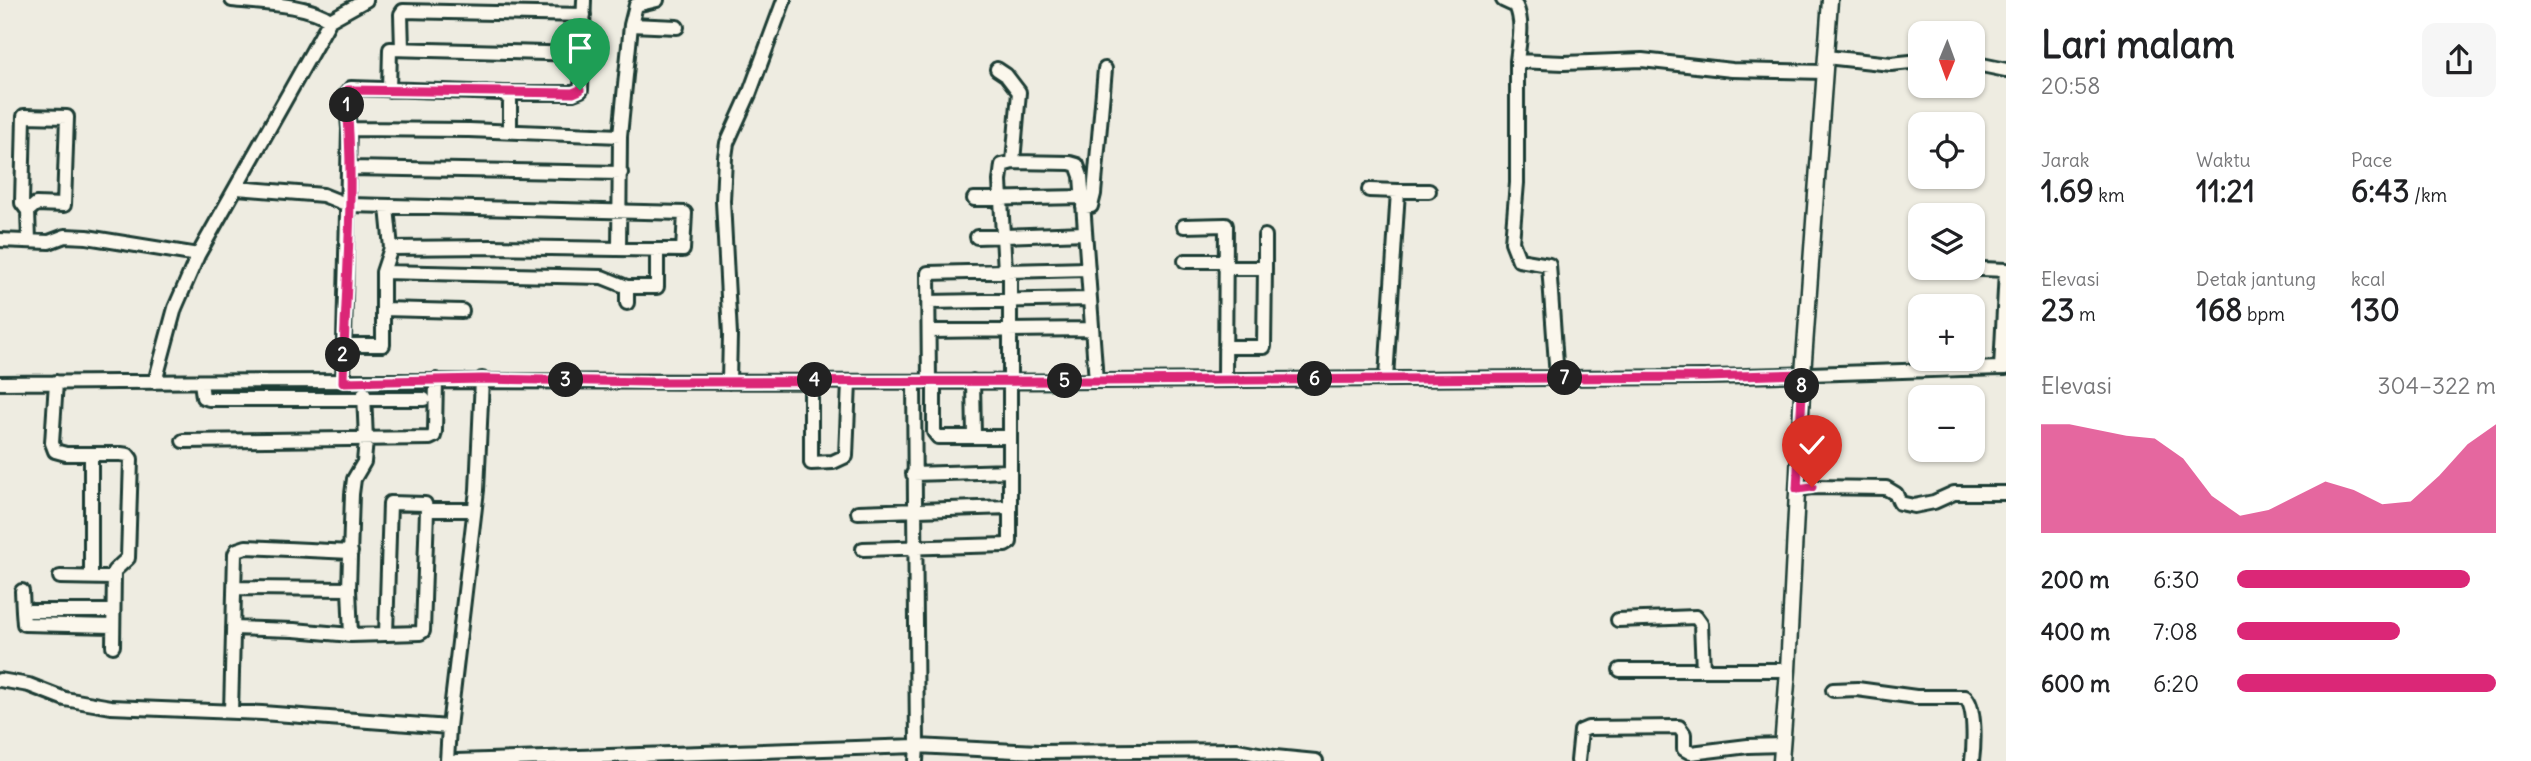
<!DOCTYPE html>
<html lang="id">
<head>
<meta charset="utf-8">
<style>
	:root { --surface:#fff; --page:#f6f6f6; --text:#202124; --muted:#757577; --accent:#db2777 }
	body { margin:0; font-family:Delius,sans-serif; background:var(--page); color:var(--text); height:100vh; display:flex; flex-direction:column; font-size:26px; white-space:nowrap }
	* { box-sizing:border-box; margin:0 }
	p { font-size:23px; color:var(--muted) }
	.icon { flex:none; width:38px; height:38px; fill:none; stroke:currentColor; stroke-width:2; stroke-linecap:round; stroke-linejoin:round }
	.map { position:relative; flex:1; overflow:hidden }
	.panel { display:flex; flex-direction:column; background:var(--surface); width:525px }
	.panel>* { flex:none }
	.needle { width:46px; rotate:181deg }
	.controls { position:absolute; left:1908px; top:21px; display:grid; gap:14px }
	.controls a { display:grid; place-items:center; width:77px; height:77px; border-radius:14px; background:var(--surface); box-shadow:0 2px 5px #0004; font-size:35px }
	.pin { position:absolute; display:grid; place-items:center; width:60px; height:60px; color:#fff; margin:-72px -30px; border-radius:50% 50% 50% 0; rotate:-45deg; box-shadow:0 0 7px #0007 }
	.pin .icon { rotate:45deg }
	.km { position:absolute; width:35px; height:35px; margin:-18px; border-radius:50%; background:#222; color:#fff; font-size:19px; line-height:35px; text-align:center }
	.round { display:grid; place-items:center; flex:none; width:74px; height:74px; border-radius:14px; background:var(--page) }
	.headline { display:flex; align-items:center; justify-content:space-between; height:119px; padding:0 35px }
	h1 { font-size:38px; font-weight:700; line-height:52px }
	.metrics { display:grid; grid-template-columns:repeat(3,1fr); gap:10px; height:119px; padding:7px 35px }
	.metrics div { display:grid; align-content:center }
	.metrics b { font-size:30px; font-weight:700 }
	.metrics small { font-size:19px; font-weight:400 }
	.metrics p { font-size:19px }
	.chart { height:196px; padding:14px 35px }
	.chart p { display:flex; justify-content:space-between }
	.chart svg { width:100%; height:126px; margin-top:7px; fill:var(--accent); opacity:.7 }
	ul { padding:0 35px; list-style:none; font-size:23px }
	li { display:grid; grid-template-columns:112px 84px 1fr; align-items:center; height:52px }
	li i { height:18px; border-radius:9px; background:var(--accent) }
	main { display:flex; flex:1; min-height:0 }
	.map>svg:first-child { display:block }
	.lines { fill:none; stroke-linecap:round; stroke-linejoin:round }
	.minor-casing { stroke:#1f3d34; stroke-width:18 }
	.major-casing { stroke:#1f3d34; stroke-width:19 }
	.minor { stroke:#fbf7ec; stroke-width:12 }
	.major { stroke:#fbf7ec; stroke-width:14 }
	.route-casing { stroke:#fff; stroke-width:14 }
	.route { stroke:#db2777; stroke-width:9 }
</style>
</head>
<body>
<main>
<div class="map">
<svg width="2006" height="761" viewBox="0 0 2006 761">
	<rect width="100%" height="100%" fill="#eeece1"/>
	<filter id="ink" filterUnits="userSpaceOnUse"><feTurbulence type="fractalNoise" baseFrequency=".0143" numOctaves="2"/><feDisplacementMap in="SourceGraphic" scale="14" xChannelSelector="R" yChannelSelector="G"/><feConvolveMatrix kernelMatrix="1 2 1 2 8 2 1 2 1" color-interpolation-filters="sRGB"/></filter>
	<g filter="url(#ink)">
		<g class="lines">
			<!-- minor casing -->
			<g class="minor-casing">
				<path id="minor" d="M232,0c28,3 75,4 98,20
					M1503,0l13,6c8,17 3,37 1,55
					M631,25l46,2
					M402,49l-1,-35 2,-3 181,4
					M1826,57l65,7 29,-3
					M1972,63l34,7
					M997,69l9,6 13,17 -6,70
					M389,90l1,-41 192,5
					M504,93h69l8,-3 3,-90
					M349,129l-3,-35 5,-6 153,5 6,7v31
					M349,168l272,5
					M237,188l86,7 25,10 337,8 -2,37 -191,-3 -101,1
					M1369,190l29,1
					M974,199l109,-2
					M1083,207l8,-1 3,-12 11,-125
					M28,211l8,-7 28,1 3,-88 -43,-1 -2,87 6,8 1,30
					M1184,226l42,-1 -1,155
					M977,237l108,-4
					M0,240l49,2 16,-6 22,1 111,18
					M619,249l1,-113 11,-111 5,-20 21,-5
					M1185,261h41
					M1265,268v-32
					M1958,268l48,2
					M1005,271l-5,-90 2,-16 11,-3 57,1 7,2 4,11 15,205
					M383,272l219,5 25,10h30v-37
					M928,302l162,-3
					M627,303v-16
					M383,309l79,2
					M929,331l163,-2
					M344,345h39v-73l8,-24 -4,-41
					M1225,347h39l1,-79h-40
					M2001,368l5,-98
					M1386,378l12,-187h31
					M1557,378l-8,-113 -30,-5 -7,-18 5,-59v-122l47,2 78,-3 90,10 93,2
					M811,380v83l22,-1 13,-6 3,-74
					M934,381v51l4,5h72
					M973,381l1,55
					M56,382l-4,61 3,8 11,3h55l7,1 3,4 -3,99 -14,13 -1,75
					M155,382l20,-74 23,-53 132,-235 36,-20
					M201,382l2,15 6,2h215
					M343,382l6,-253 120,1 151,6
					M729,382l1,-47 -7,-134 2,-44 2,-14 23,-51 34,-92
					M929,382l-1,-109 160,-4
					M0,383c366,-5 733,1 1099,-2 201,-1 403,-1 605,-4 101,-2 201,-7 302,-9
					M183,441l247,-3 4,-2 1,-5 1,-51
					M913,474l97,-3
					M1797,489l15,-2 74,1 10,6 4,9 14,3 20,-4 20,-9h52
					M427,510h47
					M858,512l151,-5
					M863,549l142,-4 5,-3v-272
					M60,577l53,1
					M91,577v-123
					M349,589l3,-95 2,-15 10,-17 2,-22 -2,-47
					M22,591l1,20h89
					M23,611l1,13 89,2
					M1618,620l78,-3 5,7 2,46
					M233,628l61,2 57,5 -2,-46 -115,-1
					M351,635l69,-2 3,-2 4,-121 -2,-6 -35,-1 -4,131
					M1620,670h168
					M0,680l29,5 36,14 46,8 151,6 187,14 28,-237 5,-111
					M1833,690l24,-1 59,8h49c11,9 9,49 7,64
					M231,712l4,-158 2,-4 9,-3 105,5
					M447,761l2,-34
					M457,761l460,-15 -3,-364
					M916,761l1,-15 121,6 199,-2 38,7 41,4
					M1578,761l3,-30 7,-3 91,-1 5,7v15l7,4 57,-7 34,-1"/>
			</g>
			<!-- major casing -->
			<g class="major-casing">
				<path id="major" d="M1781,761l7,-91 15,-296 27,-374"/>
			</g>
			<!-- minor -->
			<use href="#minor" class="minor"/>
			<!-- major -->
			<use href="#major" class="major"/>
		</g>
	</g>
	<g class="lines" filter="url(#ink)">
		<!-- route casing -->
		<g class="route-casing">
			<path id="route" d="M580,90l-7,3 -225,-3 -2,4c10,95 -1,193 -3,288l139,-3 165,3 449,-1 609,-4 98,-3 -6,115 15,-2"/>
		</g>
		<!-- route -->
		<use href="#route" class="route"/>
	</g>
</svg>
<div class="controls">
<a><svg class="needle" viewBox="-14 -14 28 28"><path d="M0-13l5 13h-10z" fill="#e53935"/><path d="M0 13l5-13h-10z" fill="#757577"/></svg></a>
<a><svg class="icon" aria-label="locate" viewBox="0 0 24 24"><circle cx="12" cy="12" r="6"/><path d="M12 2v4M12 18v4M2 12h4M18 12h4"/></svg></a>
<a><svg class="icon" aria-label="layers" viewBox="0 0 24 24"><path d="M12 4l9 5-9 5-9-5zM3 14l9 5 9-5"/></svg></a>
<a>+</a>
<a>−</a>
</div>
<div class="pin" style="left:580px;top:90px;background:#1e9e55"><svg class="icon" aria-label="arrive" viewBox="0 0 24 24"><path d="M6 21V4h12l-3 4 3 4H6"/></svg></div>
<div class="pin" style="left:1812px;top:487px;background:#d93025"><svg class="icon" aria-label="check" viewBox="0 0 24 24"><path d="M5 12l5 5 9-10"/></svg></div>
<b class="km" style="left:347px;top:105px">1</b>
<b class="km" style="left:343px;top:355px">2</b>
<b class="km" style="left:566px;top:380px">3</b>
<b class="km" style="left:815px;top:380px">4</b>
<b class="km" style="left:1065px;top:381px">5</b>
<b class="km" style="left:1315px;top:379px">6</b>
<b class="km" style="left:1565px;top:378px">7</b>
<b class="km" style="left:1802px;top:386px">8</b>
</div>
<section class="panel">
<div class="headline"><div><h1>Lari malam</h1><p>20:58</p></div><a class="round"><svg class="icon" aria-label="share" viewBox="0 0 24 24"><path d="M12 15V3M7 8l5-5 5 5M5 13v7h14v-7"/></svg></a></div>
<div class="metrics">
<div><p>Jarak</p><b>1.69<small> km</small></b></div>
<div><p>Waktu</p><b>11:21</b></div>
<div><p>Pace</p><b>6:43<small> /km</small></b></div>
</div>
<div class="metrics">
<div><p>Elevasi</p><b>23<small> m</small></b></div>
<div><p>Detak jantung</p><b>168<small> bpm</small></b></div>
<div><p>kcal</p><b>130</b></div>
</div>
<div class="chart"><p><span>Elevasi</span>304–322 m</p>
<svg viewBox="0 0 160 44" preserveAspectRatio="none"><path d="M0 44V6L10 6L20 8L30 10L40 11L50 18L60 31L70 38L80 36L90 31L100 26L110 29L120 34L130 33L140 24L150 13L160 6V44z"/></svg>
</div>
<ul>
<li><b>200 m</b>6:30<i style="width:90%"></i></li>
<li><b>400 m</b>7:08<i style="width:63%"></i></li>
<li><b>600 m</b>6:20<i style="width:100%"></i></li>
</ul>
</section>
</main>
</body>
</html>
